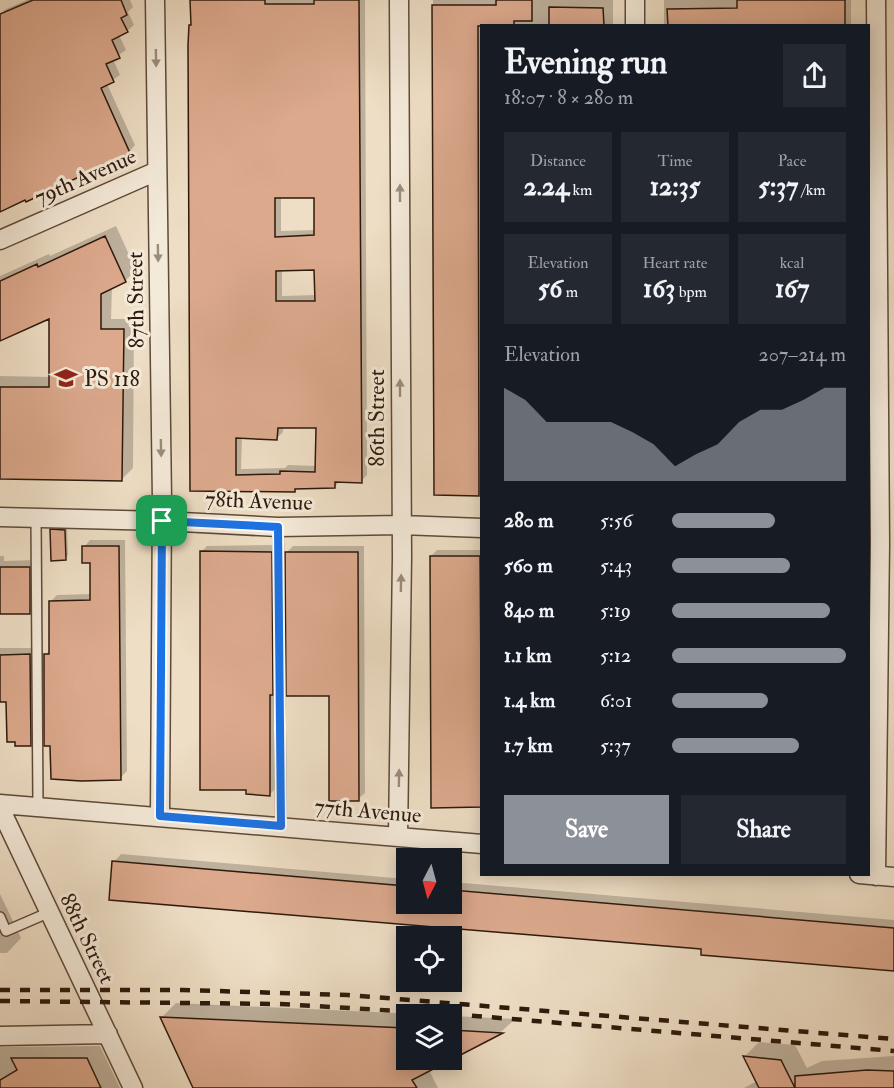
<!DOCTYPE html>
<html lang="en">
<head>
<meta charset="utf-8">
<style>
	:root { --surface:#171b24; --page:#242831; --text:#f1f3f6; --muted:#9ea1a6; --accent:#8c9099 }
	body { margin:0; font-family:"IM FELL Double Pica",serif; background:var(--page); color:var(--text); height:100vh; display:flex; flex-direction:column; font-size:22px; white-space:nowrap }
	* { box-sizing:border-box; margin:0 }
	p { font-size:20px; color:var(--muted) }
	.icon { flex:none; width:33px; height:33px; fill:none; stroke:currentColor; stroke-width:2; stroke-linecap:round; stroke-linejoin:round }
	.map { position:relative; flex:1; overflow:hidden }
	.sheet { position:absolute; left:480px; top:24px; width:390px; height:852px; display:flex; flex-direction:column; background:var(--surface); border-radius:0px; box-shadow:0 3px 15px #0003 }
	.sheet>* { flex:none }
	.needle { width:39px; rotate:186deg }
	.controls { position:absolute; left:396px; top:848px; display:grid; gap:12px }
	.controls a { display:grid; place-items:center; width:66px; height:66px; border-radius:0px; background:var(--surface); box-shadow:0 3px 15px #0003; font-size:30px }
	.pin { position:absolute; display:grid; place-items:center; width:51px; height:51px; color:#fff; margin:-26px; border-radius:12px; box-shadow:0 3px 9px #0006 }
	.round { display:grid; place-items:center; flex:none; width:63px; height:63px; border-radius:0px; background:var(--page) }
	.headline { display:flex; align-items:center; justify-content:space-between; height:102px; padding:0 24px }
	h1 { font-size:33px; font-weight:700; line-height:45px }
	.metrics { display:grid; grid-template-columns:repeat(3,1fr); gap:9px; height:102px; padding:6px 24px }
	.metrics div { display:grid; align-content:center; border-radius:0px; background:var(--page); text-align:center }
	.metrics b { font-size:26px; font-weight:700 }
	.metrics small { font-size:16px; font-weight:400 }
	.metrics p { font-size:16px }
	.chart { height:168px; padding:12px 24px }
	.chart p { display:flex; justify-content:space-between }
	.chart svg { width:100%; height:108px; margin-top:6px; fill:var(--accent); opacity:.7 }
	.primary-button { display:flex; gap:12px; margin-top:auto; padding:12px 24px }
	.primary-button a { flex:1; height:69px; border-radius:0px; background:var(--accent); color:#fff; font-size:24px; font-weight:700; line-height:69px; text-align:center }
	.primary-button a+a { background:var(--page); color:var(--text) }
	ul { padding:0 24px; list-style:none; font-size:20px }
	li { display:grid; grid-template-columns:96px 72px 1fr; align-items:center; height:45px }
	li i { height:15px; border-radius:8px; background:var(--accent) }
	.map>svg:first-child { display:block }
	.shadow { fill:#0003; fill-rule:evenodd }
	.building { fill:#dca98d; stroke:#2e190c; stroke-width:1.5; fill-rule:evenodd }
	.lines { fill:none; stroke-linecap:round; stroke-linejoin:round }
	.service-casing { stroke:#5e4a3a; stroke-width:12 }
	.minor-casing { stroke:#5e4a3a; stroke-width:21 }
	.service { stroke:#f4ead9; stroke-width:9 }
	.minor { stroke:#f4ead9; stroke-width:18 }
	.rail { stroke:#2e190c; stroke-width:4.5; stroke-dasharray:10 10; stroke-linecap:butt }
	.oneway { fill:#9b8c7d }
	.route-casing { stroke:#fff; stroke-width:12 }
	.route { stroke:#1a73e8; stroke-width:8 }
	.labels { text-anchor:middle; stroke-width:6; stroke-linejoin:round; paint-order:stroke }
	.street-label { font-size:22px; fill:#2e190c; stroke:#f4ead9 }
	.poi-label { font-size:22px; fill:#2e190c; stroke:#f4ead9; text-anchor:start }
</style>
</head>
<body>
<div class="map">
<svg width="894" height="1088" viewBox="0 0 894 1088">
	<rect width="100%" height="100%" fill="#eedec5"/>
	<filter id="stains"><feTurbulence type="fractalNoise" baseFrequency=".00333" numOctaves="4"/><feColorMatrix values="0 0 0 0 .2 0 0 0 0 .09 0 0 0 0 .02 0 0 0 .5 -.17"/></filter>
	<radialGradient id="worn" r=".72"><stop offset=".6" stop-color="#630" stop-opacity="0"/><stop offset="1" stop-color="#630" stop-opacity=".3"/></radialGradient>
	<!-- shadow -->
	<path class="shadow" d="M27,0h103l3,7 -5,5 6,13 -7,6 -8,4 7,15 -13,9 7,16 -13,9 28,61 -6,7 -129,58v-195l6,-6z
		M191,0h174l2,475 -6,6h-21l-6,6 -37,1 -2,2h-103zM316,196v34l-35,1v-34zM316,269v26l-34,1v-26zM317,426v40l-29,-1 -3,3 -44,1 1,-33 35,2 6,-6v-5z
		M433,0h180v26h-131v469l-46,-2z
		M664,0h187v26h-187z
		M116,226l20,44 -11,11 -13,6 -1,32h23l-1,149 -11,11 -122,-1v-102l50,1 1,-61 -51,24v-64l49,-22 1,2z
		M54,527h13l1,28 -3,4 -14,-29z
		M90,540h35l2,231 -7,7 -75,-123 6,-6 -1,-47 7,-7 34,-1v-32l-7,-15z
		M275,545l1,243 -6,6 -69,-242 6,-6z
		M293,546h71l1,247 -7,6 -28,-104 -44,-142z
		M437,550h45v256l-51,-250z
		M0,556h4v5l32,-1 1,45 -8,8 -29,-1z
		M0,648h37l1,89 -8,8 -22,-44h-8z
		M121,854l285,25v24h46v-21l442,38v50l-191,-23 -589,-85z
		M0,894l21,44 -14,15h-7z
		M176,1003l241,11h-11v45h44l-21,11 9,18h-243l-33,-71z
		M452,1016l63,3 -13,12 -50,27z
		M759,1042l36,3 12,23 15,-7 72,-5v32h-150l13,-7 -12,-25z
		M100,1046l20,42h-120v-41z"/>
	<!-- building -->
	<path class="building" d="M33,0h88l6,15 -6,3 7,14 -16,8 8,18 -14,6 8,18 -13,6 29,65 -104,49 -1,-2 -25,12v-198z
		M190,0h75v4h49v-4h45l3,483 -27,-1v6l-40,1v3l-105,-1 -2,-446 1,-20h2zM275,198h39v37l-39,2zM314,270l1,31h-39v-30zM278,428h38l-1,44 -35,-1v3l-44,1v-37l41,2z
		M496,0h36v21h-18v5h-36l1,470 -45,-1 -2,-490h64z
		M737,0h108v26h-177l-1,-17 70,-1z
		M549,7l54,1 1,17h-55z
		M105,236l21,46 -25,12v35h23l-2,152 -122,-2v-92h49v-68l-49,22v-60l37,-17 1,3z
		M50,529l15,1 1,30 -15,1z
		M82,546h37l2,234 -40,1 -30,-2 -1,-33h-6v-92h5v-53l41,-1v-37h-8z
		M200,551l72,1 1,143h-3v101l-24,-2v-4h-46z
		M285,552h73l1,249h-30v-105h-43z
		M430,556h50l2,251 -51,1z
		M0,567h30v47h-30z
		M30,654l1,92h-16v-4h-8l-1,-40h-6v-47z
		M112,861l294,25v17h46v-13l442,38v43l-193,-16v-6l-592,-49z
		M160,1017l246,11v31h46v-29l51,3 -91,47 5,8h-224z
		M743,1056l38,4 14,28v-12l72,-6 27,1v17h-135z
		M11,1058h76l14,30h-101v-8l17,-10z"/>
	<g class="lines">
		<!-- service casing -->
		<g class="service-casing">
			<path id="service" d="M36,518l2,289
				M278,527l3,299
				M0,917l6,14 44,-19"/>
		</g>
		<!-- minor casing -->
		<g class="minor-casing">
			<path id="minor" d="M155,0l7,500 -2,316
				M635,0v26
				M876,0l4,544 -4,332
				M0,240l157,-69
				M0,517l162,4 116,6 123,-2 81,3
				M0,804l482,40
				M0,808l133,280
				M398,836l4,-279 -3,-557
				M859,874l35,3
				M0,1036l108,-2"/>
		</g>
		<!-- service -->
		<use href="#service" class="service"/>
		<!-- minor -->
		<use href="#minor" class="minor"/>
		<!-- rail -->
		<path class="rail" d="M0,990h183l165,5 546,44
			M0,1001l280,3 170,10
			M452,1014l442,37"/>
	</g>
	<!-- one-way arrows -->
	<defs><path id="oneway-solid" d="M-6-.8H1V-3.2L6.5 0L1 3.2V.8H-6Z" transform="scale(1.5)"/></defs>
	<g class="oneway">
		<use href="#oneway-solid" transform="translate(156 58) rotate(89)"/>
		<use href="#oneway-solid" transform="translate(400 193) rotate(-90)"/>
		<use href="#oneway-solid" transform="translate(158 253) rotate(89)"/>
		<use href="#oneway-solid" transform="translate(400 388) rotate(-90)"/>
		<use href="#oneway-solid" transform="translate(161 448) rotate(89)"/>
		<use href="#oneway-solid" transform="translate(401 583) rotate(-89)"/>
		<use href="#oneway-solid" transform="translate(399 778) rotate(-89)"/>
	</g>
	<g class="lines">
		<!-- route casing -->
		<g class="route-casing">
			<path id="route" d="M162,521l116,6 3,299 -121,-10z"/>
		</g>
		<!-- route -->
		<use href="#route" class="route"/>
	</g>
	<!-- icons -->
	<defs>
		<g id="school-bare" transform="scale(1.8)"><path d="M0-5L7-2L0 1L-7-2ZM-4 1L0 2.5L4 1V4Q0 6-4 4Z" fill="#8f2418" stroke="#f4ead9" stroke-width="2.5" paint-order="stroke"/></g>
	</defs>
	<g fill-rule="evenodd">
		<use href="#school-bare" x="66" y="378"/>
	</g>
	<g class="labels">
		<!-- street labels -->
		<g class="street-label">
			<text transform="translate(85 176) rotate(-24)" y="8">79th Avenue</text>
			<text transform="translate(135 300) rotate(-91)" y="8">87th Street</text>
			<text transform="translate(376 418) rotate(-90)" y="8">86th Street</text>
			<text transform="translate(259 500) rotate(2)" y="8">78th Avenue</text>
			<text transform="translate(368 810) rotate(5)" y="8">77th Avenue</text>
			<text transform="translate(88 938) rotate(64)" y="8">88th Street</text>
		</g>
		<!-- poi labels -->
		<g class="poi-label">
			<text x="84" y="386">PS 118</text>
		</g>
	</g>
	<rect width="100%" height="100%" filter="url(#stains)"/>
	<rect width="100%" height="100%" fill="url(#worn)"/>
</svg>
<div class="controls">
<a><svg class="needle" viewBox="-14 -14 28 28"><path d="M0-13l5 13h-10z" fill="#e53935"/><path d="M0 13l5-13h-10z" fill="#9ea1a6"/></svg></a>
<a><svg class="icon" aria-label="locate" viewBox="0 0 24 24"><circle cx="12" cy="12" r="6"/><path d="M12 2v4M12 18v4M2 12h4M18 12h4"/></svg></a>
<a><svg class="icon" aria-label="layers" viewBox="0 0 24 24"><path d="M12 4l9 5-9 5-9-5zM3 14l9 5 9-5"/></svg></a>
</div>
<div class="pin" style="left:162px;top:521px;background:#1e9e55"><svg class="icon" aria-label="arrive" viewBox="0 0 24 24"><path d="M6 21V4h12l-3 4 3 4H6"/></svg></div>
<section class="sheet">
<div class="headline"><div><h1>Evening run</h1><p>18:07 · 8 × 280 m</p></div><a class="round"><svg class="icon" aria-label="share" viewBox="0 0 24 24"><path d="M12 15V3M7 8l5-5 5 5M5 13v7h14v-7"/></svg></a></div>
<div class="metrics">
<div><p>Distance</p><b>2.24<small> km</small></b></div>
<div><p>Time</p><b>12:35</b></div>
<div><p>Pace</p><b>5:37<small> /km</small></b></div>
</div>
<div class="metrics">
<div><p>Elevation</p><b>56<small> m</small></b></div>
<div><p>Heart rate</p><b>163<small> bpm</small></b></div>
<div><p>kcal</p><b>167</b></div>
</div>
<div class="chart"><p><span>Elevation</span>207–214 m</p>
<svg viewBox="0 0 160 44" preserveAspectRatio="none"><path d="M0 44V6L10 11L20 20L30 20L40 20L50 20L60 24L70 29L80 38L90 33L100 29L110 20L120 15L130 15L140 11L150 6L160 6V44z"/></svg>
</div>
<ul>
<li><b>280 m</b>5:56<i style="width:59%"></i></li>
<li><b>560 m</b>5:43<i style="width:68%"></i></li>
<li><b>840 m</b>5:19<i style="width:91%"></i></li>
<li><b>1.1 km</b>5:12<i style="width:100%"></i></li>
<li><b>1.4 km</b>6:01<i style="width:55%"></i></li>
<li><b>1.7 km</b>5:37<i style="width:73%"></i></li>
</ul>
<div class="primary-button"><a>Save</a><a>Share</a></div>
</section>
</div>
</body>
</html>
